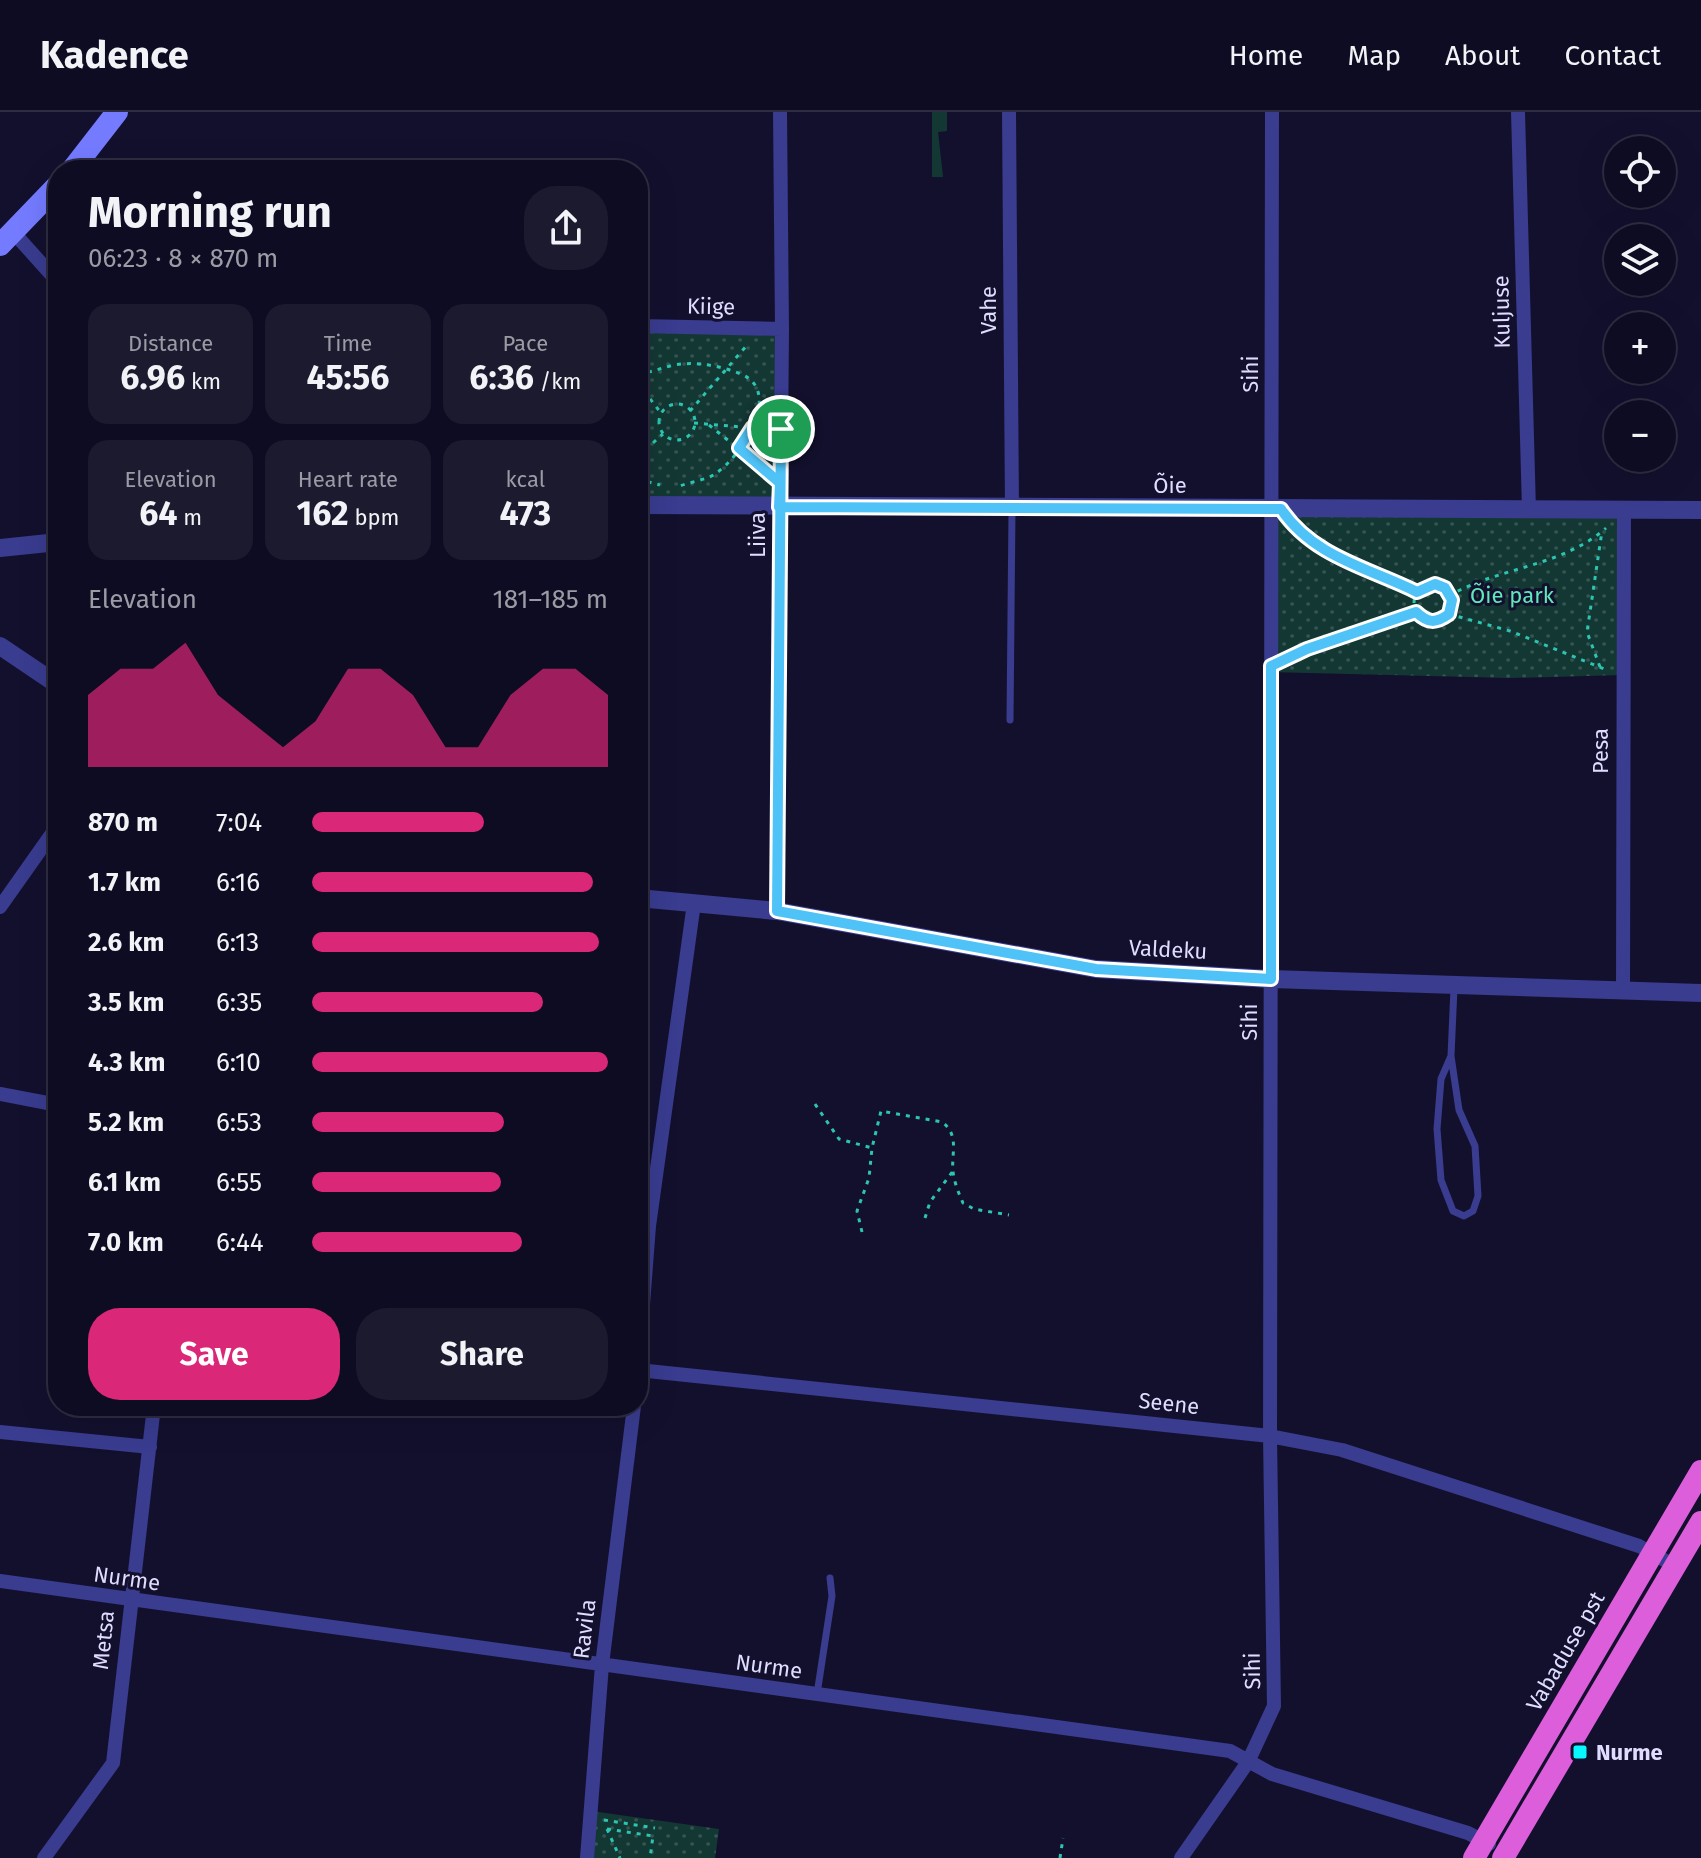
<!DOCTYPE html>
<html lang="en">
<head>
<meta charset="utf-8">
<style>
	:root { --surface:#0e0c22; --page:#1c1a2f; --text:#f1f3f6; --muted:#9b9ba5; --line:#2e2c40; --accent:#db2777 }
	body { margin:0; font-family:"Fira Sans",sans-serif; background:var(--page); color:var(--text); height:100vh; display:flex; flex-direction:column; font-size:30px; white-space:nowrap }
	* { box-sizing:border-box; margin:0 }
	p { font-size:26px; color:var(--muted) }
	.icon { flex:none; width:44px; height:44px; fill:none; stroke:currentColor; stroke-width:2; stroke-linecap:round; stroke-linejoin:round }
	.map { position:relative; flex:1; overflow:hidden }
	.side { position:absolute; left:48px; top:48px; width:600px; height:1256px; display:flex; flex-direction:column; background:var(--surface); border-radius:32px; box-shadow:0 8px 32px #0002,0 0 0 2px var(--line) }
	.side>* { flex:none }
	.controls { position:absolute; left:1604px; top:24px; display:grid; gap:16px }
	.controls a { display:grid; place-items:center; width:72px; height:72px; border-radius:50%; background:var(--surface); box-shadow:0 8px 32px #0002,0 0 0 2px var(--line); font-size:40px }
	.pin { position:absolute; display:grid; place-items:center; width:68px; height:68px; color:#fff; margin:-34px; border:4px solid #fff; border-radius:50%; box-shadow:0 2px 8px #0007 }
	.round { display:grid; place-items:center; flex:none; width:84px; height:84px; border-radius:32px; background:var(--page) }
	.overview { display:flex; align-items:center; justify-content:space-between; height:136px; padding:0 40px }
	h1 { font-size:44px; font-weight:700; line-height:60px }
	.stats { display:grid; grid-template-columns:repeat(3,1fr); gap:12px; height:136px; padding:8px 40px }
	.stats div { display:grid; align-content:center; border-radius:20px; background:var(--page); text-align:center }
	.stats b { font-size:34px; font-weight:700 }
	.stats small { font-size:22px; font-weight:400 }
	.stats p { font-size:22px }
	.chart { height:224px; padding:16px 40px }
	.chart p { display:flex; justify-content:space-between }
	.chart svg { width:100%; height:144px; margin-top:8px; fill:var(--accent); opacity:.7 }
	.button { display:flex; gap:16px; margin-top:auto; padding:16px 40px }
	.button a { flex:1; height:92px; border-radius:32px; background:var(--accent); color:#fff; font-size:32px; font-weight:700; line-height:92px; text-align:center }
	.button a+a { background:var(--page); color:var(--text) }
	ul { padding:0 40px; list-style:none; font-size:26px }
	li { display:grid; grid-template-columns:128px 96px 1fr; align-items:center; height:60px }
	li i { height:20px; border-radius:10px; background:var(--accent) }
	header { display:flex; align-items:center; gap:48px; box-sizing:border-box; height:112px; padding:0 40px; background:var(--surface); border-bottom:2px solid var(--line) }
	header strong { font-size:38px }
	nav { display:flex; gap:44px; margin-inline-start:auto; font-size:28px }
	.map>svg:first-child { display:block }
	.grass { fill:url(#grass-tufts) }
	.park { fill:url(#park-dots) }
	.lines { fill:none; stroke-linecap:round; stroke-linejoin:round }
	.path { stroke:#2bc5b1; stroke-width:3; stroke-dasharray:4 6; stroke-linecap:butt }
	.service { stroke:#393c8f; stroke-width:7 }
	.minor { stroke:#393c8f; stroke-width:14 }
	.tertiary { stroke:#393c8f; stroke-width:18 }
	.secondary { stroke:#747bff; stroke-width:22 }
	.trunk { stroke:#dc5eda; stroke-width:22 }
	.route-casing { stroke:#fff; stroke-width:16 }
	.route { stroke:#4fc3f7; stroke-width:10 }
	.poi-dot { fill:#09f8ff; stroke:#13102e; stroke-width:3 }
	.labels { text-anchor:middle; stroke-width:6; stroke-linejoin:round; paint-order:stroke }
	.street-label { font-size:22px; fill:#dfddff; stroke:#13102e }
	.park-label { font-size:22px; fill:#61e7bc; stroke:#13102e }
	.poi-label { font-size:22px; font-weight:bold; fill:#dfddff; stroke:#13102e; text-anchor:start }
</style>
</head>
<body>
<header>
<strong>Kadence</strong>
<nav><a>Home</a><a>Map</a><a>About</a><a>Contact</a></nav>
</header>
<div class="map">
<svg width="1701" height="1746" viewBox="0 0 1701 1746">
	<defs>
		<pattern id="grass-tufts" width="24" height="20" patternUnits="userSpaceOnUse" patternTransform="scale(2)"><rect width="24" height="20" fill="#133834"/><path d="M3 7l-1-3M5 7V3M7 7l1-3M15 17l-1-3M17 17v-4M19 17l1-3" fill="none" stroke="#355452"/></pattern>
		<pattern id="park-dots" width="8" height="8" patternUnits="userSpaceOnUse" patternTransform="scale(2)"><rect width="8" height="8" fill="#133834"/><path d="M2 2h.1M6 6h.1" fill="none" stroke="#355452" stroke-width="1.8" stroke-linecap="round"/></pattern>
	</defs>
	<rect width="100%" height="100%" fill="#13102e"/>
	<!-- grass -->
	<path class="grass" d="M932,0h15v19l-9,1 5,45h-11z"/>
	<!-- park -->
	<path class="park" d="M638,214l144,3 -3,178 -141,-2z
		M1272,397l352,1 -2,165 -112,3 -239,-6z
		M591,1699l128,18 -4,29h-128z"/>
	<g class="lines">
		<!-- path -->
		<path class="path" d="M638,261c13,0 23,-5 36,-8 22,-4 47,1 67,9 43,18 0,83 -26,100 -9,6 -25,8 -35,12
			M638,271l23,30
			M659 310a18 18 0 1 1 36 0a18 18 0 1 1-36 0Z
			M690,299l58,-67
			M694,311l72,6
			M709,313l56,45
			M638,344l25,-22
			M638,367l22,6
			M1292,413l60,41 65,26
			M1414 491a19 19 0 1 1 38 0a19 19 0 1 1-38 0Z
			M1449,484c49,-29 113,-29 157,-68
			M1449,502l61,17 97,39
			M1285,548l131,-48
			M1600,555l-13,-35 15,-101
			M815,992l24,35 33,9 9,-37 61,11c18,13 9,32 11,49 1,11 6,23 10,32l11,6 35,6
			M925,1106l5,-16 23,-31
			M862,1120l-5,-21 12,-33 3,-30
			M604,1708l51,8
			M607,1717l46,7 -3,22
			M607,1717l13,29
			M1060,1746l3,-20"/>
		<!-- service -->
		<path class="service" d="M1010,608l2,-211
			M1451,944l8,54 16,36 3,50 -5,15 -9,5 -11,-5 -12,-31 -4,-51 4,-50 10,-23 3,-68
			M817,1582l15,-98 -2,-18"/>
		<!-- minor -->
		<path class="minor" d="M1009,0l3,397
			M1518,0l11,398
			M14,121l44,49
			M638,214l144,3
			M0,795l58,-82
			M777,799l5,-582 -2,-217
			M1623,879l1,-481
			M0,982l58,11
			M638,1258l632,66 72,14 297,96 36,20
			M638,1258l11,-144 45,-323
			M0,1320l150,15
			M0,1469l1230,170 42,23 196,59 21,11
			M44,1746l69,-95 41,-357
			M587,1746l15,-193 32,-259
			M1181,1746l67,-96 26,-56 -4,-270 2,-1324"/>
		<!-- tertiary -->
		<path class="tertiary" d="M638,393l1063,5
			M0,436l58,-6
			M0,534l58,39
			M638,786l139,13 319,58 175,10 430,14"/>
		<!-- secondary -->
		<path class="secondary" d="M72,58l45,-58
			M0,133l58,-60"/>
		<!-- trunk -->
		<path class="trunk" d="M1474,1746l227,-387
			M1503,1746l198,-336"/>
	</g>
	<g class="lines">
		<!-- route casing -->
		<g class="route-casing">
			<path id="route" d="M781,317l-4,482 319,58 175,10v-313l36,-17 109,-37c12,11 19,12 33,2l3,-14 -7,-12 -10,-4 -18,8c-48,-24 -104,-35 -136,-83l-502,-2 1,-24 -41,-35 13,-20 29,1"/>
		</g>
		<!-- route -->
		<use href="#route" class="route"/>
	</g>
	<!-- markers -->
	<rect class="poi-dot" x="1572" y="1632" width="16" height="16" rx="4"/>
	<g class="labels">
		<!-- street labels -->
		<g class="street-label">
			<text transform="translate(711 194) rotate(1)" y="8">Kiige</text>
			<text transform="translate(988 198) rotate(-90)" y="8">Vahe</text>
			<text transform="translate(1501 200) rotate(-91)" y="8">Kuljuse</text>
			<text transform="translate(1250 262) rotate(-90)" y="8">Sihi</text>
			<text x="1170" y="381">Õie</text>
			<text transform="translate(757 423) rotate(-90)" y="8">Liiva</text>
			<text transform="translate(1600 639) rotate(-90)" y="8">Pesa</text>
			<text transform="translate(1168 837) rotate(3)" y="8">Valdeku</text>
			<text transform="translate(1249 910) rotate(-90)" y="8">Sihi</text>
			<text transform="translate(1169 1291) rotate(6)" y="8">Seene</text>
			<text transform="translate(127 1466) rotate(8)" y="8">Nurme</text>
			<text transform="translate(584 1517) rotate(-83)" y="8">Ravila</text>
			<text transform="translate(103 1528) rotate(-84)" y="8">Metsa</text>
			<text transform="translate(1565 1539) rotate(-60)" y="8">Vabaduse pst</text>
			<text transform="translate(769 1554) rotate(8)" y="8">Nurme</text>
			<text transform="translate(1252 1559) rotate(-91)" y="8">Sihi</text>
		</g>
		<!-- park labels -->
		<g class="park-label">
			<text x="1512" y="491">Õie park</text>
		</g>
		<!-- poi labels -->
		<g class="poi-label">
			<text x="1596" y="1648">Nurme</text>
		</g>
	</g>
</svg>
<div class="controls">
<a><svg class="icon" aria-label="locate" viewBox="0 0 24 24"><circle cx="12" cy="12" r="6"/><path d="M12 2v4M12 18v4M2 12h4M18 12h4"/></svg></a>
<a><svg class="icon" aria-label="layers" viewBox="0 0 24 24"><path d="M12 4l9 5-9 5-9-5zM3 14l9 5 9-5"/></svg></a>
<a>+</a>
<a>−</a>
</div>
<div class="pin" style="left:781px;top:317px;background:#1e9e55"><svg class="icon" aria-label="arrive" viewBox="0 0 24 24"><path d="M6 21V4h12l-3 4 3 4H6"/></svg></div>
<section class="side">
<div class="overview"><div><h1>Morning run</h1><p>06:23 · 8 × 870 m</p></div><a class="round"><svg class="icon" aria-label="share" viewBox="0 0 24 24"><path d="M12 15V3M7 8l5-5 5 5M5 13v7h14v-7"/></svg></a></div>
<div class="stats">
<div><p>Distance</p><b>6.96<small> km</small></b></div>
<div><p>Time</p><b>45:56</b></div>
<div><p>Pace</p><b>6:36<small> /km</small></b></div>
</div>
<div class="stats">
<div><p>Elevation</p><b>64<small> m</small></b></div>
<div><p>Heart rate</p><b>162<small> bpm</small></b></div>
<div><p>kcal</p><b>473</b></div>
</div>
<div class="chart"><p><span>Elevation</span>181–185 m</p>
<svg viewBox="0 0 160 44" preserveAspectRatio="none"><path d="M0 44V22L10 14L20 14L30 6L40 22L50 30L60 38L70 30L80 14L90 14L100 22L110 38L120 38L130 22L140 14L150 14L160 22V44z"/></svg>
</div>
<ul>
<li><b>870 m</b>7:04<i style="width:58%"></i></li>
<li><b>1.7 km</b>6:16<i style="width:95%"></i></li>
<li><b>2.6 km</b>6:13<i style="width:97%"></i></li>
<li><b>3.5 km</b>6:35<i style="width:78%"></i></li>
<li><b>4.3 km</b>6:10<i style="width:100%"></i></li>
<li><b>5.2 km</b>6:53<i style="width:65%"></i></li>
<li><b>6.1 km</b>6:55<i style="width:64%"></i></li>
<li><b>7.0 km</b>6:44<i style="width:71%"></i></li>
</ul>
<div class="button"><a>Save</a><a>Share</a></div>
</section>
</div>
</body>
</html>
